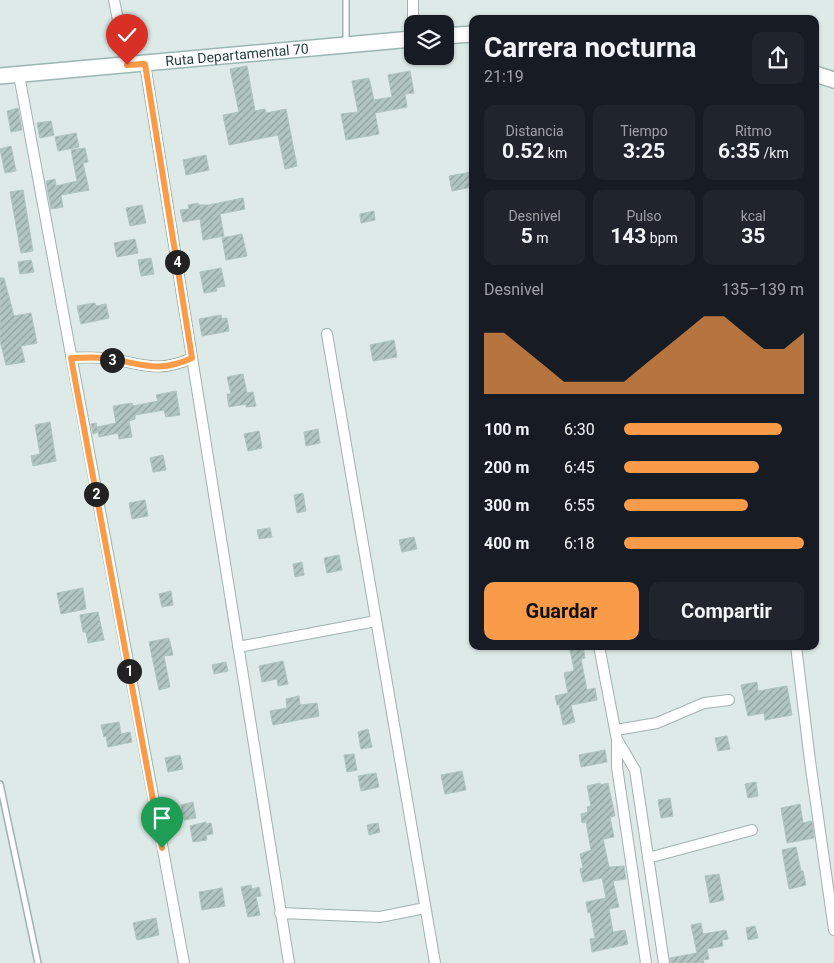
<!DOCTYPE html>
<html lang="es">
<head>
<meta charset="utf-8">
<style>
	:root { --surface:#171b24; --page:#20242c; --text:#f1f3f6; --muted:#9ea1a6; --accent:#fa9b4a }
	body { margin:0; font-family:Roboto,sans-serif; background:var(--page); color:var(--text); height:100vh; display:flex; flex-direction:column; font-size:19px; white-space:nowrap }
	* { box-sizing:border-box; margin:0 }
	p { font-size:16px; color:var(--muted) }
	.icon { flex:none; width:28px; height:28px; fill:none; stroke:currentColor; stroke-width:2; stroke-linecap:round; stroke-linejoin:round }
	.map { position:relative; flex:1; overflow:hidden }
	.details { position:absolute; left:469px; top:15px; width:350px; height:635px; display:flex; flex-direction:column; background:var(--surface); border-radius:10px; box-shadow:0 1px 4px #0004 }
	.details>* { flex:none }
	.fabs { position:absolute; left:404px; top:15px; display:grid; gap:10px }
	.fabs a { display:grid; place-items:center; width:50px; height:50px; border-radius:10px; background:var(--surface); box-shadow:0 1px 4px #0004; font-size:25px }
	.pin { position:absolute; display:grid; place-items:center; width:42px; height:42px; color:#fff; margin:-51px -21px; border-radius:50% 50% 50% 0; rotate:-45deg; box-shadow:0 0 5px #0007 }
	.pin .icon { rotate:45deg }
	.km { position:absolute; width:25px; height:25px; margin:-12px; border-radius:50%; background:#222; color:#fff; font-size:14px; line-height:25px; text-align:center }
	.round { display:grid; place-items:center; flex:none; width:52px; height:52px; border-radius:10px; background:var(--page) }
	.overview { display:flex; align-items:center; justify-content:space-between; height:85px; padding:0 15px }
	h1 { font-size:28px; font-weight:700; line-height:38px }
	.metrics { display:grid; grid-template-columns:repeat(3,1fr); gap:8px; height:85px; padding:5px 15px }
	.metrics div { display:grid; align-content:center; border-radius:10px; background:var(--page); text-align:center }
	.metrics b { font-size:21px; font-weight:700 }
	.metrics small { font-size:14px; font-weight:400 }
	.metrics p { font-size:14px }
	.chart { height:140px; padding:10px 15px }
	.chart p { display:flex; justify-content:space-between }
	.chart svg { width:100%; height:90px; margin-top:5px; fill:var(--accent); opacity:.7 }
	.button { display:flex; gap:10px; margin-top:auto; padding:10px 15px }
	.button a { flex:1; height:58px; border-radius:10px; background:var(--accent); color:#111; font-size:20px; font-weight:700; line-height:58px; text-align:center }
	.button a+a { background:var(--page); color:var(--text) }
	ul { padding:0 15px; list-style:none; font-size:16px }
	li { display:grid; grid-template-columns:80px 60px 1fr; align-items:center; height:38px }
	li i { height:12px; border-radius:6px; background:var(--accent) }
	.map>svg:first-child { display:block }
	.building { fill:url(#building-hatch); stroke:#afc4c0 }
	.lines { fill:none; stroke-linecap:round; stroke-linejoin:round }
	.lane-casing { stroke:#a0b2af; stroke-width:8 }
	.street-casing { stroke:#a0b2af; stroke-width:12 }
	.secondary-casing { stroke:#9bb6b2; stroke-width:18 }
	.lane { stroke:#fff; stroke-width:5 }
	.street { stroke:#fff; stroke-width:10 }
	.secondary { stroke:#fff; stroke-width:15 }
	.route-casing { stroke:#fff; stroke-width:10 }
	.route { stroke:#fa9b4a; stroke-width:6 }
	.labels { text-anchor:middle; stroke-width:4; stroke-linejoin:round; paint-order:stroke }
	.street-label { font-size:14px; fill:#1e3a38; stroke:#edf7f4 }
</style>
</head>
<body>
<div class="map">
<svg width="834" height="963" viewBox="0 0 834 963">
	<defs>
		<pattern id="building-hatch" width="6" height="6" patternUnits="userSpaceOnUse" patternTransform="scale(1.25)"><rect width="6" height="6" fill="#b2c5c0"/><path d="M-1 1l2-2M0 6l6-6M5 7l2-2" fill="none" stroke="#90a19d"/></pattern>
	</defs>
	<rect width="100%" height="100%" fill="#ddeae7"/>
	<!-- building -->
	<path class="building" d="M247,66l8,45 10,-2 1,4 20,-4 11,57 -12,3 -7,-34 -49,10 -6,-30 16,-3 -9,-43z
		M410,71l4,22 -9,1 2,13 -32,6 4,21 -33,6 -5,-26 17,-2 -6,-31 17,-3 5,22 18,-3 -4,-22z
		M18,108l4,22 -11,2 -4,-21z
		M51,121l3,14 -14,3 -3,-15z
		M76,133l3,14 -21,4 -3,-14z
		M11,146l5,25 -11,2 -5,-24z
		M85,148l3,14 -5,1 6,27 -28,5 2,12 -12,2 -5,-28 9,-2 1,7 21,-5 -6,-31z
		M206,155l3,15 -23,5 -3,-15z
		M472,172v15l-20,4 -3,-15z
		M23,190l10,61 -12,2 -11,-61z
		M243,198l2,11 -25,5 4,22 -21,4 -3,-21 -17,3 -3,-12 9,-1 -1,-4 10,-2 1,2h10z
		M142,205l4,18 -16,3 -4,-18z
		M374,211l1,9 -14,3 -1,-9z
		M242,234l5,22 -21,4 -4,-22z
		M135,239l3,14 -21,4 -3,-14z
		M151,258l3,16 -13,2 -3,-16z
		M31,260l3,12 -14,2 -2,-12z
		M221,268l4,18 -9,2 1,3 -13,2 -4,-21z
		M0,278h4l10,38 17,-3 6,30 -16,3 4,16 -19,3 -6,-24z
		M95,303l1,3 10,-2 3,14 -28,6 -4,-18z
		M221,315l1,4 5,-1 2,13 -27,5 -3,-17z
		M394,340l3,17 -24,4 -3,-16z
		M243,374l4,19 6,-1 3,14 -10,1v-3l-17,3 -2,-13h4l-4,-17z
		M176,391l4,24 -14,2 -2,-7 -29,5v4l-6,2 3,16 -13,2 -1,-6 -19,4 -1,-5 -5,2 -2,-10 5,-1 2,9 -1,-5 19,-4 -3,-17 19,-3 1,3 25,-5 -2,-6z
		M50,422l6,39 -23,5 -2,-10 9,-2 -5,-29z
		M318,429l2,14 -14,3 -2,-14z
		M259,431l3,17 -14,3 -4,-17z
		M163,455l3,15 -13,2 -3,-14z
		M303,493l3,18 -9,2 -3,-18z
		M145,500l3,16 -16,3 -3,-16z
		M270,528l2,9 -13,2 -2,-9z
		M414,537l3,12 -15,3 -3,-12z
		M339,555l3,15 -15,3 -3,-15z
		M302,562l2,13 -9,2 -2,-13z
		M83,588l3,21 -25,5 -4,-21z
		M171,591l2,14 -11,2 -3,-13z
		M98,612l6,28 -16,3 -2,-11h-3l-3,-17z
		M169,638l4,17 -9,1 6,31 -11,3 -10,-48z
		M569,646h14l2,12 -4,1 6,31 8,-2 2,12 -26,5 4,17 -12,3 -4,-21 -2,1 -2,-9 13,-3 -4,-20 9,-2 1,-2z
		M283,661l5,23 -10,2 -1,-7 -15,3 -3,-16z
		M226,662l2,9 -14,3 -2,-9z
		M757,682l1,9 29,-5 5,29 -27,5 -1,-7 -16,3 -7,-31z
		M299,696l1,9 17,-2 2,13 -46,9 -3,-14 17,-3 -1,-9z
		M119,722l2,12 9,-2 2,10 -24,5 -2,-11 -2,1 -3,-12z
		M368,729l4,18 -11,2 -3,-17z
		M727,736l3,13 -12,2 -3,-13z
		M605,750l2,12 -26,5 -2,-12z
		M354,754l3,16 -10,2 -3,-17z
		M180,755l3,14 -15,3 -3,-14z
		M462,771l4,19 -21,4 -4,-19z
		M376,773l3,14 -18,4 -3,-15z
		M756,782l2,14 -10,2 -3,-14z
		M600,783v2l8,-2 7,33 -5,1 4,20 -11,2 6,28 15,-1 2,13 -13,2 6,26 -10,2 4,23 12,-2 3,14 -36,8 -2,-13 5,-1 -5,-26 -2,1 -2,-11 20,-4 -4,-20 -19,4 -3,-13 3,-1 -3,-14 11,-4 -5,-28 -4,1 -1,-9 7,-2 -1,-5 4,-1 -4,-20z
		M670,798l3,18 -12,2 -3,-18z
		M193,802l3,16 -12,2 -3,-15z
		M800,804l3,19 9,-2 2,17 -27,5 -6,-35z
		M206,822v2l5,-1 2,11 -7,1 1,5 -14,2 -3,-16z
		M378,823l2,9 -11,3 -2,-10z
		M796,847l5,24h2l3,14 -17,4 -7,-39z
		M719,874l5,26 -14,3 -5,-27z
		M251,885l1,4 7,-2 2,9 -5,1 4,18 -12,2 -7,-30z
		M222,888l3,18 -23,4 -3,-18z
		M156,918l3,17 -22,5 -4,-17z
		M701,923l2,11 23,-4 2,9 -6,1 1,6 -16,3 2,10 -6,1 1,3h-33l-1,-5 27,-5 -6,-28z
		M755,926l3,12 -10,2 -2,-12z"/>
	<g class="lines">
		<!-- lane casing -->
		<g class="lane-casing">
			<path id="lane" d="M346,42v-42
				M0,784l38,179"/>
		</g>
		<!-- street casing -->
		<g class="street-casing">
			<path id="street" d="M114,0l13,65
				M413,24v-24
				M145,64l144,899
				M19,75l165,888
				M327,334l108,629
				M71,357c11,1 22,0 32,1 37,4 52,17 89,0
				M599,646l18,94v27l29,196
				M796,646l14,115 24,169
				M238,647l138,-26
				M616,730l41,-7 47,-20 25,-3
				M618,741l17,29 29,193
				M648,858l104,-28
				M280,913l100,4 45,-9"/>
		</g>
		<!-- secondary casing -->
		<g class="secondary-casing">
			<g id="secondary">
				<path d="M445,36l27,-2"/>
				<path d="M815,74l19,6"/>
				<path id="s1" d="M0,76l412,-37"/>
			</g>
		</g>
		<!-- lane -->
		<use href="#lane" class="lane"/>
		<!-- street -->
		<use href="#street" class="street"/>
		<!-- secondary -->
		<use href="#secondary" class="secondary"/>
	</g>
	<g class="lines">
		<!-- route casing -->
		<g class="route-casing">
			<path id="route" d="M127,65l18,-1 47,294c-37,17 -52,4 -89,0 -10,-1 -21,0 -32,0l91,490"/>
		</g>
		<!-- route -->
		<use href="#route" class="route"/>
	</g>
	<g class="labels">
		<!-- street labels -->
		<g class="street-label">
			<text dy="5" stroke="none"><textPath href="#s1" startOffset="238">Ruta Departamental 70</textPath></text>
		</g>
	</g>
</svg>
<div class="fabs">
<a><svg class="icon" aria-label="layers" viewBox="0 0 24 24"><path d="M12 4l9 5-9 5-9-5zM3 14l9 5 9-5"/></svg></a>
</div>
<div class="pin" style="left:162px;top:848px;background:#1e9e55"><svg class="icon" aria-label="arrive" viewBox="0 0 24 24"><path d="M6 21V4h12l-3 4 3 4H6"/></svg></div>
<div class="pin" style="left:127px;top:65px;background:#d93025"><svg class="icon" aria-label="check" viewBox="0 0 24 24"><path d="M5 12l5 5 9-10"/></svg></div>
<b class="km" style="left:129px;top:671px">1</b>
<b class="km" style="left:96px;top:494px">2</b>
<b class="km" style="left:112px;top:360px">3</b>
<b class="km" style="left:177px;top:262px">4</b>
<section class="details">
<div class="overview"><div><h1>Carrera nocturna</h1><p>21:19</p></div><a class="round"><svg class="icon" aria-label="share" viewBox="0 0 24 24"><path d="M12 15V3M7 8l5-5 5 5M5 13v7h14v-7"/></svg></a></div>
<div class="metrics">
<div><p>Distancia</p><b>0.52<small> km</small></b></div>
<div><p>Tiempo</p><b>3:25</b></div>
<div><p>Ritmo</p><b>6:35<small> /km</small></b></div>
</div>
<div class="metrics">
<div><p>Desnivel</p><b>5<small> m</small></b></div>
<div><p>Pulso</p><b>143<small> bpm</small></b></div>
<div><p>kcal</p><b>35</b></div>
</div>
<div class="chart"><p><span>Desnivel</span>135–139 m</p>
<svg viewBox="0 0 160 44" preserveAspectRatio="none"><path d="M0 44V14L10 14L20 22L30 30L40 38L50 38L60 38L70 38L80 30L90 22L100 14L110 6L120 6L130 14L140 22L150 22L160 14V44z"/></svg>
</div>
<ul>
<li><b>100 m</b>6:30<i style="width:88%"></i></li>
<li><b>200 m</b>6:45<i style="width:75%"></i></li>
<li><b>300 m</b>6:55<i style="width:69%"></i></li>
<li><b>400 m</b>6:18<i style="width:100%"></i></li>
</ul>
<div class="button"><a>Guardar</a><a>Compartir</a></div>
</section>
</div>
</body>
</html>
